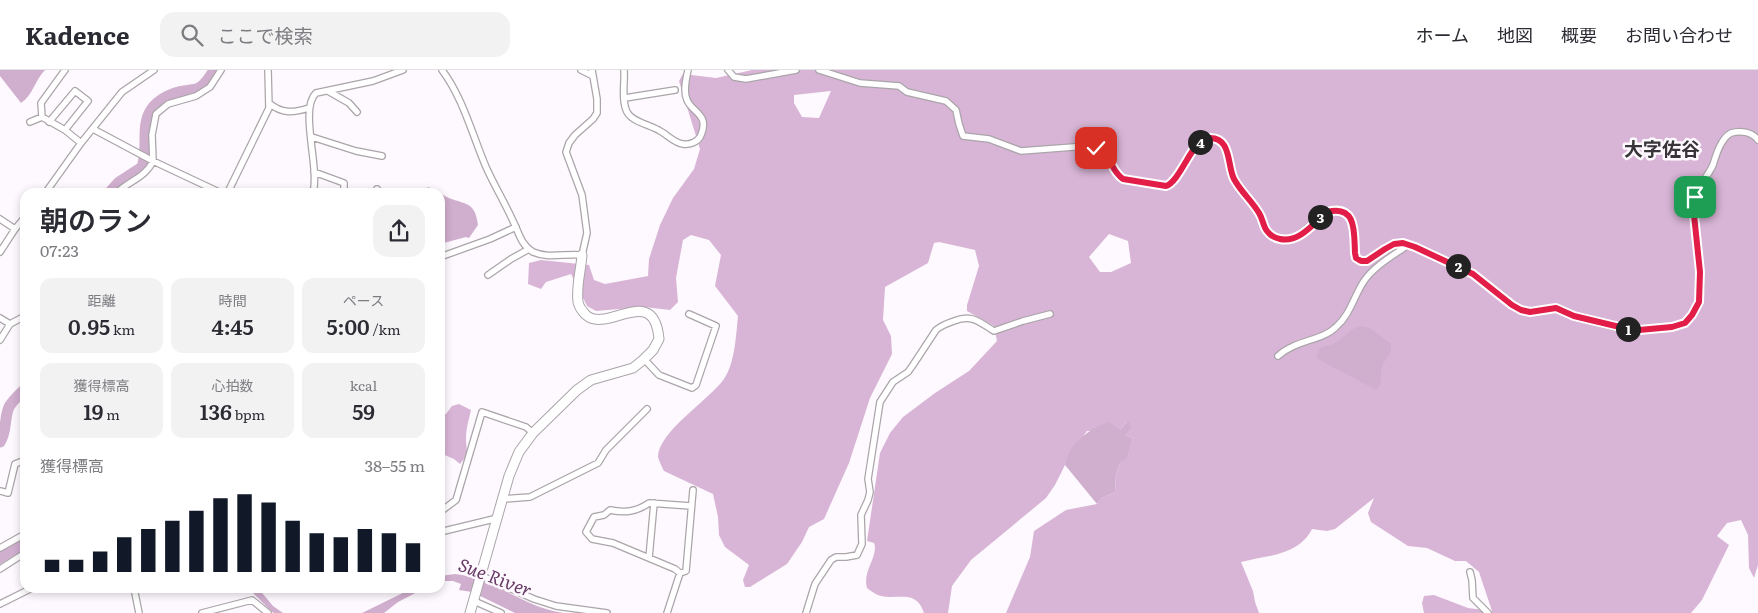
<!DOCTYPE html>
<html lang="ja">
<head>
<meta charset="utf-8">
<style>
	:root { --surface:#fff; --page:#f2f2f3; --text:#2b2b33; --muted:#7c7c81; --line:#e1e1e2; --accent:#111827 }
	body { margin:0; font-family:Literata,"Noto Sans JP",serif; background:var(--page); color:var(--text); height:100vh; display:flex; flex-direction:column; font-size:19px; white-space:nowrap }
	* { box-sizing:border-box; margin:0 }
	p { font-size:16px; color:var(--muted) }
	.icon { flex:none; width:28px; height:28px; fill:none; stroke:currentColor; stroke-width:2; stroke-linecap:round; stroke-linejoin:round }
	.map { position:relative; flex:1; overflow:hidden }
	.sheet { position:absolute; left:20px; top:118px; width:425px; height:405px; display:flex; flex-direction:column; background:var(--surface); border-radius:15px; box-shadow:0 2px 8px #0003 }
	.sheet>* { flex:none }
	.pin { position:absolute; display:grid; place-items:center; width:42px; height:42px; color:#fff; margin:-21px; border-radius:10px; box-shadow:0 2px 8px #0006 }
	.km { position:absolute; width:25px; height:25px; margin:-12px; border-radius:50%; background:#222; color:#fff; font-size:14px; line-height:25px; text-align:center }
	.round { display:grid; place-items:center; flex:none; width:52px; height:52px; border-radius:15px; background:var(--page) }
	.head { display:flex; align-items:center; justify-content:space-between; height:85px; padding:0 20px }
	h1 { font-size:28px; font-weight:600; line-height:38px }
	.metrics { display:grid; grid-template-columns:repeat(3,1fr); gap:8px; height:85px; padding:5px 20px }
	.metrics div { display:grid; align-content:center; border-radius:12px; background:var(--page); text-align:center }
	.metrics b { font-size:21px; font-weight:600 }
	.metrics small { font-size:14px; font-weight:400 }
	.metrics p { font-size:14px }
	.chart { height:140px; padding:10px 20px }
	.chart p { display:flex; justify-content:space-between }
	.chart svg { width:100%; height:90px; margin-top:5px; stroke:var(--accent); stroke-width:6 }
	header { display:flex; align-items:center; gap:30px; box-sizing:border-box; height:70px; padding:0 25px; background:var(--surface); border-bottom:1px solid var(--line) }
	header strong { font-size:24px }
	nav { display:flex; gap:28px; margin-inline-start:auto; font-size:18px }
	.search { width:350px; height:45px; background:var(--page); display:flex; align-items:center; gap:12px; box-sizing:border-box; padding:0 18px; border-radius:15px; color:var(--muted); font-size:19px }
	.map>svg:first-child { display:block }
	.forest { fill:#d8b5d6; fill-rule:evenodd }
	.water { fill:#d0aece }
	.lines { fill:none; stroke-linecap:round; stroke-linejoin:round }
	.river { stroke:#d0aece; stroke-width:11 }
	.street-casing { stroke:#aaa5a9; stroke-width:8 }
	.secondary-casing { stroke:#aaa5a9; stroke-width:11 }
	.street { stroke:#fff; stroke-width:5.5 }
	.secondary { stroke:#fff; stroke-width:9 }
	.route-casing { stroke:#fff; stroke-width:10 }
	.route { stroke:#e11d48; stroke-width:6 }
	.labels { text-anchor:middle; stroke-width:5; stroke-linejoin:round; paint-order:stroke }
	.water-label { font-size:18px; font-style:italic; fill:#663965; stroke:#fef9fe }
	.quarter-label { font-size:19px; font-weight:bold; fill:#373537; stroke:#fef9fe }
</style>
</head>
<body>
<header>
<strong>Kadence</strong>
<div class="search"><svg class="icon" aria-label="search" viewBox="0 0 24 24"><circle cx="10" cy="10" r="6"/><path d="M15 15l6 6"/></svg>ここで検索</div>
<nav><a>ホーム</a><a>地図</a><a>概要</a><a>お問い合わせ</a></nav>
</header>
<div class="map">
<svg width="1758" height="543" viewBox="0 0 1758 543">
	<rect width="100%" height="100%" fill="#fef9fe"/>
	<!-- forest -->
	<path class="forest" d="M752,0h1006v495l-4,13 -5,-10 -1,-33 -7,-15 -14,3 -10,13 12,9 -27,55 -11,13h-267l-2,-10 2,-7 10,-1 34,13 24,3 -13,-39 -13,-11h-11l-28,-13 -19,-2 -37,-24 -3,-9 6,-15 -39,31 -8,2 -15,-2c-14,27 -44,26 -71,33l12,29 2,11 4,11h-253l24,-56 4,-26 32,-21 31,-6 5,-6 13,-6 1,-18 4,-11 7,-6 6,-19 -8,-3 2,-13 -7,8 -33,1 -20,27 -2,7 -10,20 -9,13 -75,62 -19,26 -4,27h-24c-8,-24 -25,-13 -43,-17 -5,-1 -10,-5 -14,-8 -5,-17 12,-32 7,-45l-7,-2 13,-88 10,-20 13,-16 32,-24 34,-22 28,-30 -3,-15 -27,-15v-6l12,-39 -4,-16 -36,-8 -5,1 -6,20 -43,24 -2,33 8,16 1,18 -22,44 -21,65 -25,56 -15,8 -7,15 -15,22 -37,23h-5l-2,-7 6,-15 -24,-18 -6,-12 -1,-18 -5,-23 -49,-23c-2,-4 -5,-10 -6,-14 0,-25 52,-58 66,-78 11,-16 12,-44 14,-63l-23,-30 6,-31 -12,-15 -18,-5 -8,5 -7,38 2,24 -8,8 -26,-3 -48,4 -9,-5 -16,-32 -25,8 -5,7 -13,-5 1,-21 12,-3 48,5 5,15 11,4 43,-8 1,-17 11,-34 13,-27 21,-29 6,-20 -21,-68 4,-7 33,4zM831,21l-12,27 -17,-1 -8,-14v-8zM1109,164l19,7 3,22 -20,9h-11l-11,-15z
		M459,334l12,6c-2,9 -5,19 -5,28 0,13 4,15 -6,26l-6,-5 -14,-6v-39h6l6,-8z"/>
	<!-- water -->
	<path class="water" d="M0,0h45c-10,10 -12,25 -24,33l-21,-27z
		M428,117c7,3 14,8 21,11 18,7 26,4 29,27l-9,13 -3,-1 -26,7v-52h-16z
		M1360,256l10,2 21,16c2,10 -6,14 -9,23 -3,9 2,16 -6,23l-60,-32 4,-10 16,-5 15,-13z
		M1109,352l11,8 7,-8 3,1 1,5 -6,7 8,3 -6,20 -7,5 -4,11 -1,18 -13,6 -5,6 -32,-39c4,-22 25,-37 44,-43z
		M25,463v16l-25,15v-16z
		M455,504c39,4 70,34 109,39h-49l-43,-21 -13,-2 2,-6 -8,-3h-13v-5z
		M248,518h10l15,18 10,7h-9l-3,-2z
		M413,518h12l-27,14 -14,11h-22z"/>
	<g class="lines">
		<!-- river -->
		<path class="river" d="M110,122l9,-10 23,-15c7,-19 -2,-40 9,-57 7,-11 21,-17 33,-19 5,-1 11,-1 15,-3 7,-4 11,-11 15,-18
			M0,372c7,-10 4,-24 9,-35 4,-7 10,-12 16,-18"/>
		<!-- street casing -->
		<g class="street-casing">
			<path id="street" d="M65,0l-24,33 1,14 23,13 16,13
				M442,0c21,28 30,64 44,97 8,18 19,36 27,54 6,12 8,24 20,31 16,7 33,1 49,3l5,-22 -5,-38 -16,-43 3,-9 6,-8 18,-16 4,-6v-14l-5,-29
				M581,0l12,6
				M624,0c1,13 -3,30 3,42 5,10 24,13 33,19 8,4 14,12 23,13 7,1 14,-2 17,-7 11,-23 -8,-24 -13,-37 -4,-8 -1,-21 1,-30
				M728,0l6,7 12,2 50,-9
				M819,0l41,13 39,3 8,6 39,9 10,9 3,14 4,12 26,3 32,12 66,-5c29,7 18,20 36,33l43,7 5,-2 30,-43 6,-3 8,1 7,4 4,6 8,30 23,31 8,19 10,9 13,2 7,-2 32,-26c30,-8 27,21 28,41 5,21 30,-7 43,-9 13,-2 52,19 66,25 14,8 27,18 40,28 6,5 10,11 18,13 12,4 22,-3 33,-2 7,0 14,6 21,8 18,6 44,14 63,14 7,1 15,-2 22,-2 8,0 19,-1 25,-6 31,-25 2,-90 9,-124 3,-12 13,-22 18,-33 3,-10 8,-27 18,-32 10,-3 21,-1 27,7
				M328,21l21,12 8,9
				M625,28l50,-8
				M269,33c13,11 24,10 40,5
				M30,52l12,-5
				M49,52l26,-31 13,10 -23,29
				M93,59l60,32 66,31
				M312,67l44,14 26,5
				M314,102l30,11v9
				M377,119v3
				M46,122l35,-49 41,-51 32,-22
				M118,122c11,-11 28,-15 35,-31l-1,-26 4,-21 12,-10 28,-8 14,-9 11,-17
				M228,122l41,-84 -1,-38
				M313,122c7,-24 -14,-83 3,-99l57,-12 30,-11
				M0,149l15,10
				M0,182l15,-23 10,-12
				M440,187l50,-18 26,-12
				M488,205l23,-16 18,-10
				M0,248l10,6
				M0,270l10,-16 15,-8
				M1278,286c17,-16 44,-15 58,-29 14,-12 18,-31 28,-46 10,-15 30,-26 44,-36
				M644,289l15,16 33,13 4,-3 20,-59 -27,-12
				M0,421l8,2 7,-29 10,-4
				M503,429l27,-2 68,-34 8,-13 41,-41
				M440,442l16,-12 26,-88 44,15 7,6
				M440,462l58,-14
				M0,478l25,-14
				M649,488l5,-55
				M0,499l25,-16
				M1470,502l2,8 1,18 15,15
				M680,503l6,-2 7,-81
				M482,506l52,23 22,7 51,7
				M134,518l5,25
				M474,531l27,12
				M0,534l32,-16
				M202,543l50,-13 16,13
				M667,543l13,-40 -5,-4 -62,-26 -21,-4 -6,-7 8,-15 10,-2 6,-5c15,3 26,2 39,-7l42,3
				M806,543l9,-29 16,-24 5,-3h10l11,-2 5,-11 -1,-29 7,-15 2,-8 -2,-13 12,-77 13,-20 15,-10 5,-7 23,-35c6,-5 12,-7 18,-9 19,-7 25,1 40,10l29,-10 27,-7"/>
		</g>
		<!-- secondary casing -->
		<g class="secondary-casing">
			<path id="secondary" d="M470,543l39,-137 10,-24 14,-19 44,-43 14,-10 42,-12 10,-8 10,-10 6,-11c-5,-57 -52,-5 -73,-24 -4,-4 -7,-8 -8,-13 -2,-16 3,-32 4,-47"/>
		</g>
		<!-- street -->
		<use href="#street" class="street"/>
		<!-- secondary -->
		<use href="#secondary" class="secondary"/>
	</g>
	<g class="lines">
		<!-- route casing -->
		<g class="route-casing">
			<path id="route" d="M1096,78c18,9 13,21 27,31l43,7c15,-5 26,-47 42,-48 24,-2 19,28 26,41 7,13 18,22 25,34 4,6 4,13 8,18 3,4 7,7 13,8 19,4 33,-15 47,-27 30,-8 27,21 28,41l1,5 5,3h6l18,-12 9,-5 9,-1 12,4 58,27 39,31 9,5 9,2 26,-4 18,8 50,12 15,2 33,-3 13,-4 7,-8 7,-13 1,-30 -6,-57 1,-18"/>
		</g>
		<!-- route -->
		<use href="#route" class="route"/>
	</g>
	<g class="labels">
		<!-- water labels -->
		<g class="water-label">
			<text transform="translate(495 508) rotate(21)" y="6">Sue River</text>
		</g>
		<!-- quarter labels -->
		<g class="quarter-label">
			<text x="1662" y="86">大字佐谷</text>
		</g>
	</g>
</svg>
<div class="pin" style="left:1695px;top:127px;background:#1e9e55"><svg class="icon" aria-label="arrive" viewBox="0 0 24 24"><path d="M6 21V4h12l-3 4 3 4H6"/></svg></div>
<div class="pin" style="left:1096px;top:78px;background:#d93025"><svg class="icon" aria-label="check" viewBox="0 0 24 24"><path d="M5 12l5 5 9-10"/></svg></div>
<b class="km" style="left:1628px;top:259px">1</b>
<b class="km" style="left:1458px;top:196px">2</b>
<b class="km" style="left:1320px;top:147px">3</b>
<b class="km" style="left:1200px;top:72px">4</b>
<section class="sheet">
<div class="head"><div><h1>朝のラン</h1><p>07:23</p></div><a class="round"><svg class="icon" aria-label="share" viewBox="0 0 24 24"><path d="M12 15V3M7 8l5-5 5 5M5 13v7h14v-7"/></svg></a></div>
<div class="metrics">
<div><p>距離</p><b>0.95<small> km</small></b></div>
<div><p>時間</p><b>4:45</b></div>
<div><p>ペース</p><b>5:00<small> /km</small></b></div>
</div>
<div class="metrics">
<div><p>獲得標高</p><b>19<small> m</small></b></div>
<div><p>心拍数</p><b>136<small> bpm</small></b></div>
<div><p>kcal</p><b>59</b></div>
</div>
<div class="chart"><p><span>獲得標高</span>38–55 m</p>
<svg viewBox="0 0 160 44" preserveAspectRatio="none"><path d="M5 44V38M15 44V38M25 44V34M35 44V27M45 44V23M55 44V19M65 44V14M75 44V8M85 44V6M95 44V10M105 44V19M115 44V25M125 44V27M135 44V23M145 44V25M155 44V30"/></svg>
</div>
</section>
</div>
</body>
</html>
